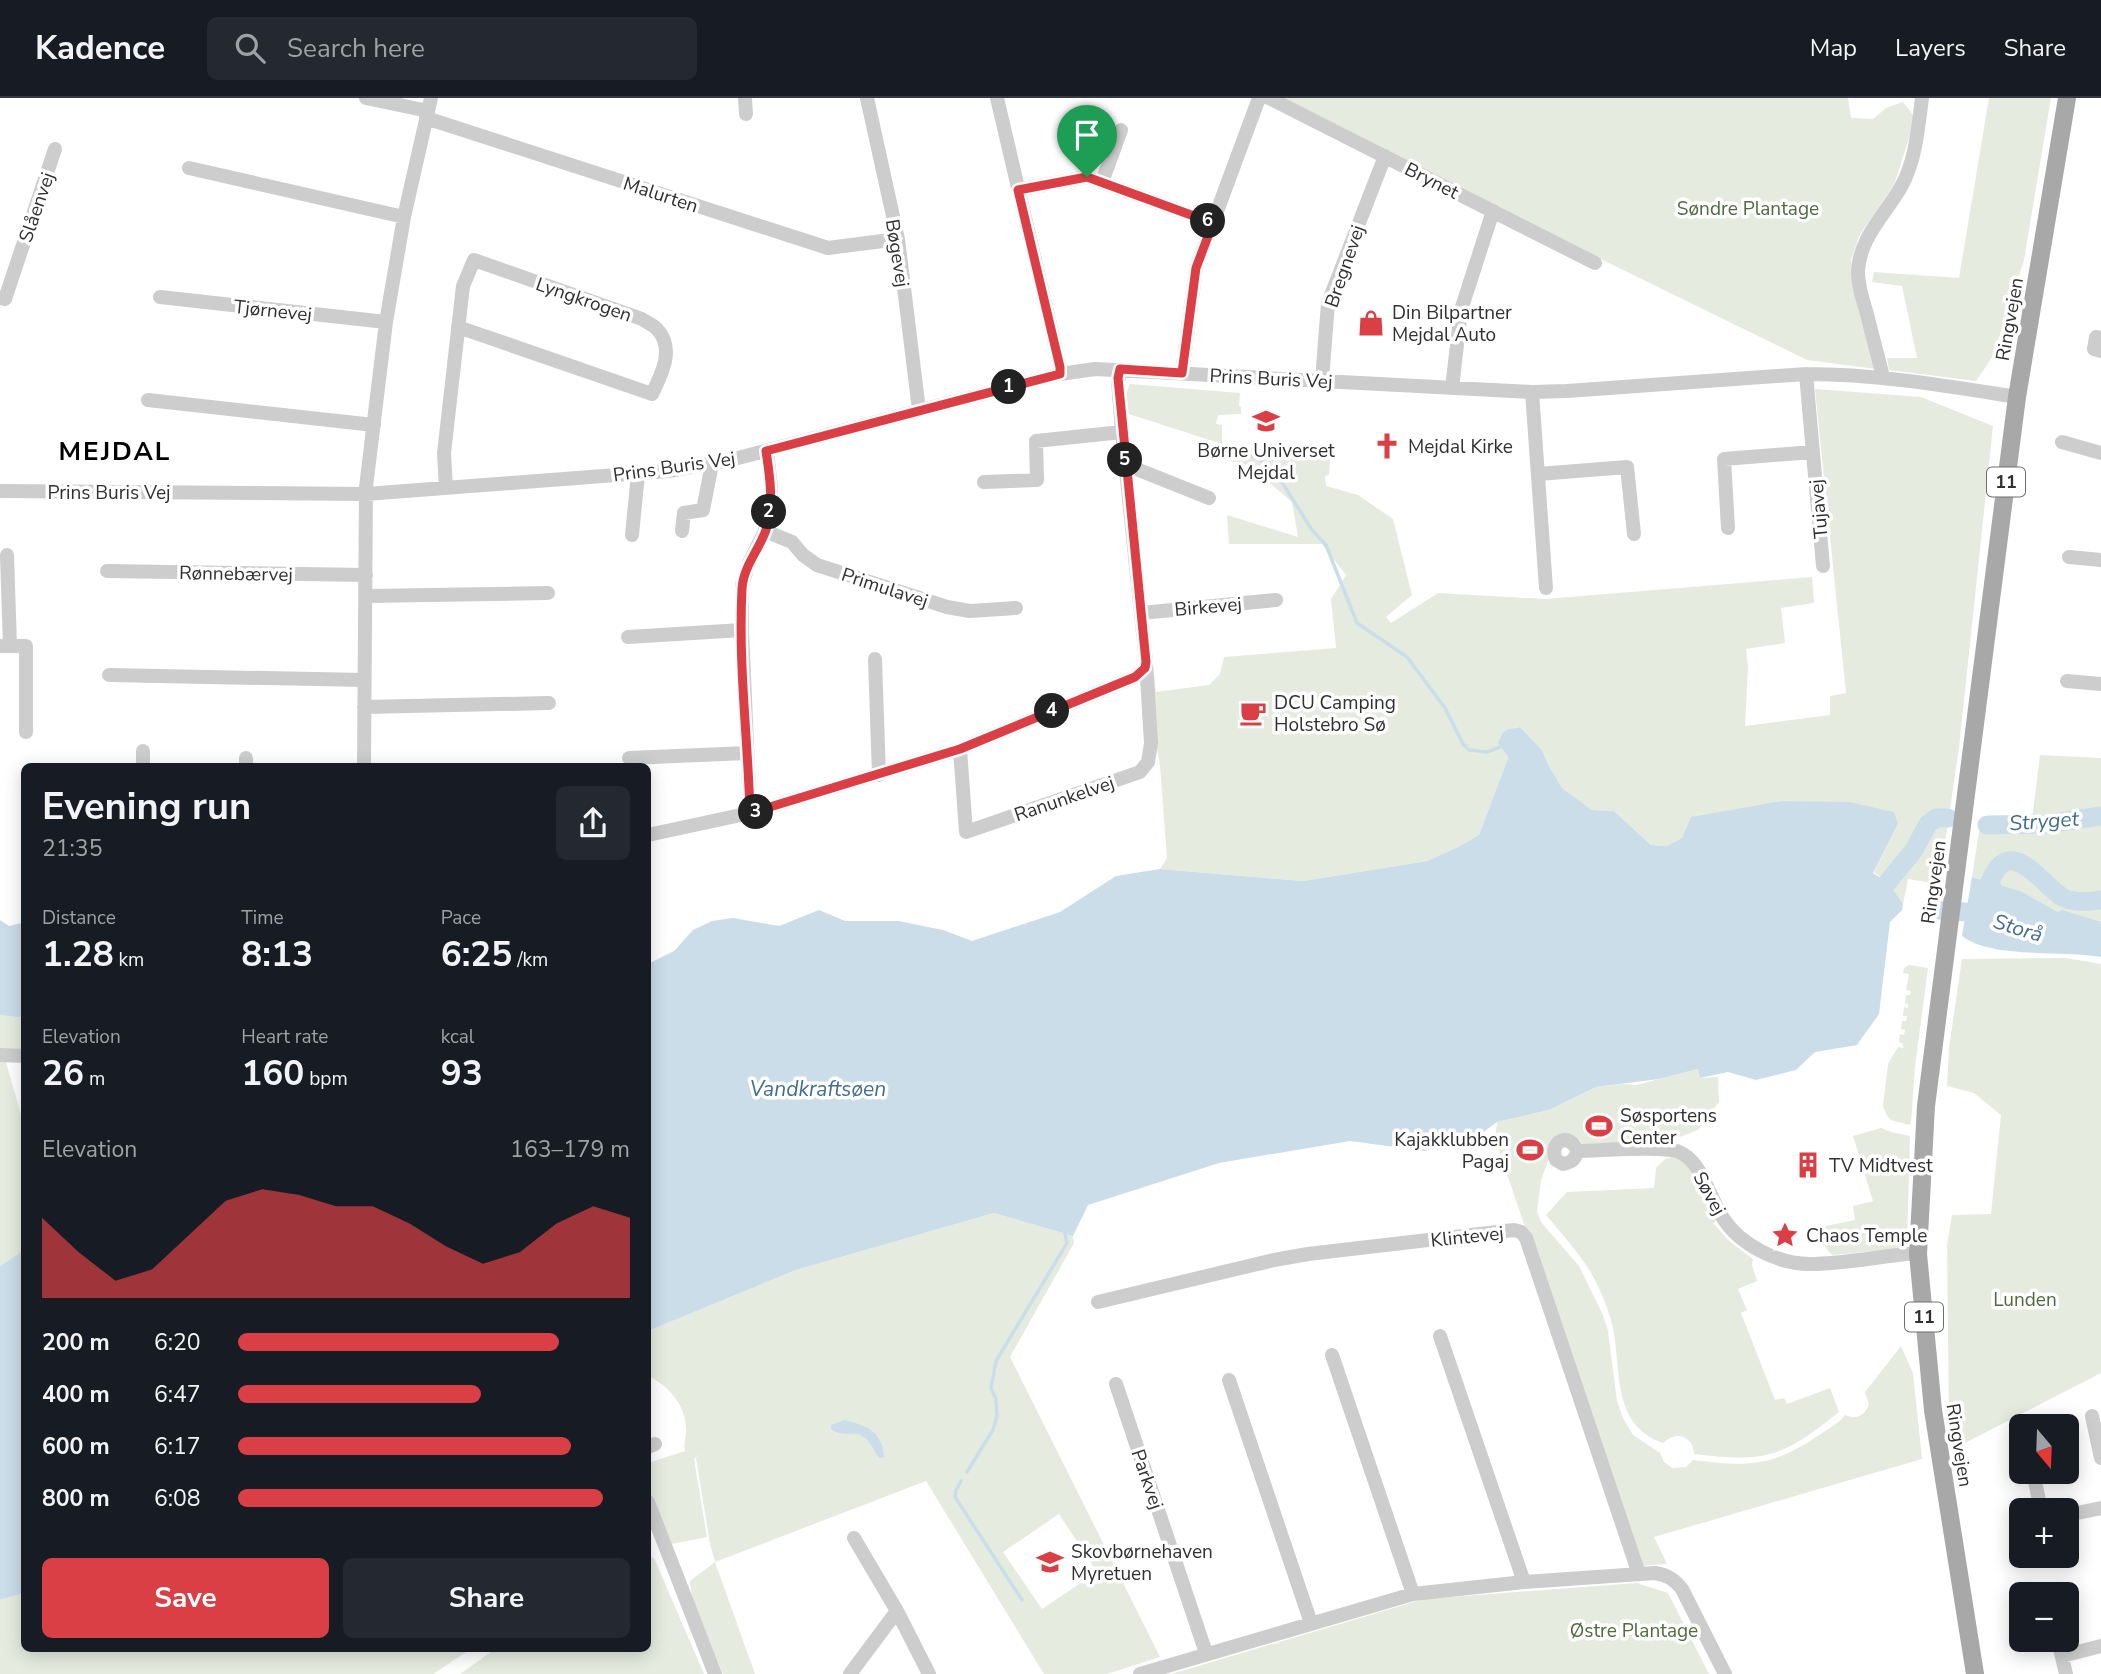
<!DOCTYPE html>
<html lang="en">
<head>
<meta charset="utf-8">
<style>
	:root { --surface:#171b24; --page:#242831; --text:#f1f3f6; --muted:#9ea1a6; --line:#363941; --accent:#da3f45 }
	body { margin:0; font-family:"Nunito Sans",sans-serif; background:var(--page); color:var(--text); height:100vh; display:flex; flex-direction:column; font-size:26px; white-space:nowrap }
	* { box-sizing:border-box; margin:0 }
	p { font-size:23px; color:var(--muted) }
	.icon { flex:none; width:38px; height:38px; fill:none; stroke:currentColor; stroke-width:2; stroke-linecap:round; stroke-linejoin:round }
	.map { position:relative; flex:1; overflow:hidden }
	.details { position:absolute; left:21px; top:665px; width:630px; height:889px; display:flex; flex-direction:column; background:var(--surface); border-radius:10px; box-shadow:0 4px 18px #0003 }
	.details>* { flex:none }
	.needle { width:46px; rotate:161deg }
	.fabs { position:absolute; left:2009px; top:1316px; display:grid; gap:14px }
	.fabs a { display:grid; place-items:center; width:70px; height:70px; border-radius:10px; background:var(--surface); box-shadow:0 4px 18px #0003; font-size:35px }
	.pin { position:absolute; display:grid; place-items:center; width:60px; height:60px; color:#fff; margin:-72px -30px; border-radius:50% 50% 50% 0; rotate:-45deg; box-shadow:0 0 7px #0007 }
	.pin .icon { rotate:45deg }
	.km { position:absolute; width:35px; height:35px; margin:-18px; border-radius:50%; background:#222; color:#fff; font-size:19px; line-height:35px; text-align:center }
	.round { display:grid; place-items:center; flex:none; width:74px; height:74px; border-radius:10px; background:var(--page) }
	.overview { display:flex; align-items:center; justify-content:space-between; height:119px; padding:0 21px }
	h1 { font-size:38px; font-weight:700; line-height:52px }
	.figures { display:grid; grid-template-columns:repeat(3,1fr); gap:10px; height:119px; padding:7px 21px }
	.figures div { display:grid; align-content:center }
	.figures b { font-size:35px; font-weight:700 }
	.figures small { font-size:19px; font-weight:400 }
	.figures p { font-size:19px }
	.chart { height:196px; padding:14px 21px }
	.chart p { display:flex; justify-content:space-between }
	.chart svg { width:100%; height:126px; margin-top:7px; fill:var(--accent); opacity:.7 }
	.button { display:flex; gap:14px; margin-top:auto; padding:14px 21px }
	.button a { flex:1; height:80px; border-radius:10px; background:var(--accent); color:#fff; font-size:28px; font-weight:700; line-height:80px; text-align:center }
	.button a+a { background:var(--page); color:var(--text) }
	ul { padding:0 21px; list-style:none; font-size:23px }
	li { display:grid; grid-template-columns:112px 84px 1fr; align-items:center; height:52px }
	li i { height:18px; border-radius:9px; background:var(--accent) }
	header { display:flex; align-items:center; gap:42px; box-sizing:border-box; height:98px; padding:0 35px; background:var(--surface); border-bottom:2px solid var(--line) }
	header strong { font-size:33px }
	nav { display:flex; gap:38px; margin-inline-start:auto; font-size:24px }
	.search { width:490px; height:63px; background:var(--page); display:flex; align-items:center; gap:18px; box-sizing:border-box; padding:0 24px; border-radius:10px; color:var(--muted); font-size:26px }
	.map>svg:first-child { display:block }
	.green { fill:#e5ecdf; fill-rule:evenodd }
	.water { fill:#ccddea }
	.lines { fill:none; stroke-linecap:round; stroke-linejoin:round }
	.stream { stroke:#ccddea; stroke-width:3.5 }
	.river { stroke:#ccddea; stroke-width:19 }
	.minor { stroke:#cdcdcd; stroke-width:14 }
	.major { stroke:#a8a8a8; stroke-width:18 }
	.route-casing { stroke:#fff; stroke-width:14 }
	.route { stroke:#da3f45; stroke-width:9 }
	.labels { text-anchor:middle; stroke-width:7; stroke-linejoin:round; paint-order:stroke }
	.shield { fill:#fff; stroke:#6e6e6e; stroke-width:2 }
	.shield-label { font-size:18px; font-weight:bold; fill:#303030 }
	.street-label { font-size:19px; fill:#303030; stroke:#fff }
	.park-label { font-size:19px; fill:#516940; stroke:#fff }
	.poi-label { font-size:19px; fill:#303030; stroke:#fff; text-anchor:start }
	.water-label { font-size:21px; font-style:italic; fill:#436d8d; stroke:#fff }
	.district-label { font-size:26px; font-weight:bold; letter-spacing:2px; fill:#000; stroke:#fff }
</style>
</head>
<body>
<header>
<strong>Kadence</strong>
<div class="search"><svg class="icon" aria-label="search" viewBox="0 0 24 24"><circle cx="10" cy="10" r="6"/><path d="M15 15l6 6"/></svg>Search here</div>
<nav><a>Map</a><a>Layers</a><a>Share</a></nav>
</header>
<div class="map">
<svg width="2101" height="1576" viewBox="0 0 2101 1576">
	<rect width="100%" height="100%" fill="#fff"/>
	<!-- green -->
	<path class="green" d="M1272,0h576l3,20 22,1 13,-11 17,-6 10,13v11l-19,59 -35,51 -8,25 4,33 21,75 -69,-9z
		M1989,0h62l-27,162 -31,96 -17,25 -87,-11 -2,-12h30l-15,-72 -30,-4 2,-10 85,6z
		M1130,286l110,9 -1,13 2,1v7l-23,1 -2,9 6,1v19l-93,-30 -3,-20z
		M1815,291l106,8 72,29 -34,322 -20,136 -31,-5 -5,25 -15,-22 -14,-10 24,-48 -216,14 -16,8 -15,-1 -37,-34 -22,-1 -30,-22 -13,-22 -7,-16 -22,-23 -8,2 -7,22 3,7 -29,77 -21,12 -31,14 -124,20 -143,-12 7,-11 -7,-93 -8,-43 -3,-46 5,-2 2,18 53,-7 11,-11 4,-17 112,-9 -5,-49 15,-24 -24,-31h-93l-2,-29 71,22 -6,-35 -43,-37 -23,-5v-13l40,1 -5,-3 70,3 -2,27 -4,1 1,10 32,9 35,24 19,76 -26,22 5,6 47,-30 107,6 267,-22 2,26 -33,5 4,35 -39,6 2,18 -3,59 85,-11v-19l16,-3z
		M2040,657l61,3v164l-43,-10 -37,-21 -49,-14 9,-58 51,1z
		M2066,860l35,6v409l-148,76 -4,-30 -2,-174 5,-30 39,-1 10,-99 -27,-22 -27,-7 2,-38 13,-89z
		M1909,867l19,3 -13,98 -4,57 -2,2 -18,-5 -4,-4 -4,-10 5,-42 10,-17 5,1v-4l-4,-2 1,-8 4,1 1,-5 -4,-1 1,-8h4l1,-5h-4l1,-9 4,1v-4l-3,-1 1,-8h4l1,-4 -5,-1 3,-16 -6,-1 1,-5z
		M0,917l24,3v33h-24z
		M0,961h5l19,66v125l-24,16z
		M1698,971l2,9 18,-1 1,25 -21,28 -37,14 -77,3 -4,-7 -7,-4 -23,20 -9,24 -4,31 4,11 38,44 24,49 5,16 9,70 6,17 10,17 27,18 4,9 8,6 14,-1 7,-7c72,10 89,1 147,-39l5,-6c11,5 20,1 24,-11l-4,-12 36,-46 12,27 9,86 -268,78 13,27 -26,2 -146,-427 2,-17 52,-12 47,-23 27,-3 13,1z
		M1881,1030l10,4 19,4 -3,107 -9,6 -65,6c-9,-5 -13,-21 -7,-29l29,-6 -2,-14 20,-5 -20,-65z
		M1672,1059l15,5 32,56 -6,5 15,17 25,19 -1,6 5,16 -19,8 9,21 -6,3 34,87 9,-2 3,6 43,-16 9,24c-56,45 -73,51 -145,42 -1,-18 -18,-24 -31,-11 -49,-17 -42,-66 -49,-109 -2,-13 -7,-28 -13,-41 -12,-30 -35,-54 -55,-78l21,-23 87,-4 2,-20 9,-9z
		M994,1115l79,23 1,7 -64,114 150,300 -53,17h-63l-118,-193 -211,81 40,112h-32l-31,-76 -2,-17 25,-19 -5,-18 -14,-86 5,-5 -7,6 13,78 -36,7 -6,-2 -17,-49v-30l37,-12c-2,-8 2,-14 1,-22 0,-24 -18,-44 -38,-53v-45l148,-61zM1059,1416l38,58 -55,37 -39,-57z
		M648,1458l6,2 50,116h-244l35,-25 153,-1z
		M1637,1485l31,10 41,81h-538l253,-75z
		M24,1495v55l447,1 -38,25h-433v-74z"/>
	<!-- water -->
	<path class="water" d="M1520,629l22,23 7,16 13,22 30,22 22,1 37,34 15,1 16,-8 9,-21 91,-16 67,1 45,10 4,12 -25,49 15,9 15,22 -1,6 -12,12 -11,92 -22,31 -42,7 -19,18 -40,10 -28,-8 -28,6 -2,-9 -39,10 -63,8 -47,23 -52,12 -15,11 -29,11 -28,7 -75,-10 -131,22 -131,42 -15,31 -79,-23 -198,57 -148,61v-367l26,-13 19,-21 19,-9 21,-3 46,8 40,-16 26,11h53l45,9 29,11 88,-29 56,-36 44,-7 143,12 124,-20 31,-14 21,-12 29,-77c-2,-7 -7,-9 -10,-15 8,-17 6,-12 22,-16z
		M1972,779l49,14 37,21 4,-2 39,12v35c-38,-7 -110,2 -139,-21z
		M0,822l9,6 13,-3 2,-3v98l-24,-3z
		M24,1152v343l-24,7v-334z
		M844,1322c23,6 38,10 40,37l-5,1c-4,-6 -8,-15 -14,-20 -10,-9 -20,1 -34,-9v-4z"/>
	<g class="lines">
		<!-- stream -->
		<path class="stream" d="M1251,358l11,5 16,15 34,54 14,15 31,78 50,34 38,51 18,36 6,6 18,2 13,-5
			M967,1374l26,-42 4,-14 -1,-17 -5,-11 5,-27 71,-118 -2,-9
			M961,1383l-5,9 -1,7 67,103"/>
		<!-- river -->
		<path class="river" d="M1987,727l60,-1 54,-8
			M1873,802l41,-50 14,-26 8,-6h12
			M1998,806l-8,-22c19,-49 50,0 72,15 11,6 27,5 39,3
			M1936,812l30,2 25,8"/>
		<!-- minor -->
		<path class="minor" d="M366,0l62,13
			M745,0l1,16
			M867,0l31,141 21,171
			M997,0l63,269v7
			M1269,0l326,165
			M426,20l402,130 70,-9
			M189,70l215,49
			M1102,84l19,-52
			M1018,92l69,-13 126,46
			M160,199l226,25
			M0,200l5,1 50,-150
			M2101,240l-5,-1 -2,12 7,2
			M1182,275l14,-105 63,-170
			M1806,276l17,192
			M1883,279c-5,-21 -11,-42 -16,-63 -4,-13 -9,-28 -9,-42 1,-34 27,-57 43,-85 15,-27 17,-59 21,-89
			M1322,282l6,-77 57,-147
			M1452,290l9,-78 32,-99
			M1532,294l14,196
			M148,302l226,25
			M2062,344l39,11
			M1126,370h8l75,30
			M1538,376l89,-7 7,67
			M984,384l53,-2 -1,-39 86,-9
			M446,390l-2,-35 19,-167 11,-26 168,59c4,3 11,6 15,10 18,19 5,45 -5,65l-194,-67
			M0,393l366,3 303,-23 65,-12 326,-85 35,-5 437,23 35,-1 239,-17c71,0 141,12 211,23
			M1728,430l-4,-69 89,-7
			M682,433l2,-18 19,-3 9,-46
			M765,433l27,11 11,13 14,10 130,42 23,4 46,-3
			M632,437l6,-61
			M7,457l3,91
			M2069,459l32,3
			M107,473l259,4
			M366,498l182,-3
			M1141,515l135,-13
			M628,539l114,-7
			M0,548h26v86
			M875,561l4,116
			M109,577l255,5
			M2067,583l34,3
			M364,609l185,-4
			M960,651l6,83 174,-60 8,-10 3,-19 -5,-81 -24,-230 -4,-51 2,-12
			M143,653v15
			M246,660v8
			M629,660l118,-5
			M364,668l2,-279 20,-165 18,-105 27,-119
			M750,715l-8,-183v-45l7,-22 16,-32 5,-23 1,-20 -4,-37
			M648,737l102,-22 210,-64 175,-72 10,-9
			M0,957l24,1
			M1577,1053c-2,9 -5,11 -14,13l-7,-4c-8,-20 15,-28 21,-9 22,0 86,-6 102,1 18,7 26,31 34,47 3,6 6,13 10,19 17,27 55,46 87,46 30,0 67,-7 97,-10h11
			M1098,1204l176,-42 34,-6 206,-24 7,2 5,6 113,336
			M1440,1238l84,246
			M1332,1257l81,239
			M1229,1282l82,243
			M1116,1286l90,269
			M2092,1318l9,42
			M648,1349l7,-3
			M2033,1374l8,38
			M648,1404l67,172
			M2067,1417l34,-7
			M854,1440l43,73 32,63
			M2058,1542l8,34
			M2062,1558l39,-10
			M850,1576l47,-63
			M1140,1576l273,-80 111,-12 131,-9c12,2 19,6 27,16l43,85"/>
		<!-- major -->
		<path class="major" d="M1975,1576l-42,-264 -15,-156 8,-148 91,-709 50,-299"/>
	</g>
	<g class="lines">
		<!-- route casing -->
		<g class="route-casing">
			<path id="route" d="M1087,79l126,46 -17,45 -14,105 -62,-4 -2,9 28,284 -1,6 -10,9 -175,72 -210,64c-2,-74 -12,-149 -8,-224 1,-22 17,-39 24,-59 8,-26 4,-53 0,-79l294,-77v-7l-42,-177z"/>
		</g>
		<!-- route -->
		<use href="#route" class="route"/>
	</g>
	<!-- icons -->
	<defs>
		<g id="shop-bare" transform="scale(2.1)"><path d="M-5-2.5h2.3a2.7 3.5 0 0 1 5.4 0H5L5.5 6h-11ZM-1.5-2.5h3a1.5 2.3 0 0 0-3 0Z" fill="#da3f45" stroke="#fff" stroke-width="2.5" paint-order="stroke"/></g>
		<g id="school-bare" transform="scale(2.1)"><path d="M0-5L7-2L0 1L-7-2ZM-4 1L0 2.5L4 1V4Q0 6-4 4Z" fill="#da3f45" stroke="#fff" stroke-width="2.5" paint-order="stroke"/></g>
		<g id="church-bare" transform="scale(2.1)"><path d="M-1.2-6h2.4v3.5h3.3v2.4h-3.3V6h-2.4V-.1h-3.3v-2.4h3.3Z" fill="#da3f45" stroke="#fff" stroke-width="2.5" paint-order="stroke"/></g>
		<g id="cafe-bare" transform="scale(2.1)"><path d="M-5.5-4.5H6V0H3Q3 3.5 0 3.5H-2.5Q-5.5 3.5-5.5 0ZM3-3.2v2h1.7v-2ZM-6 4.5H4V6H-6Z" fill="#da3f45" stroke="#fff" stroke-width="2.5" paint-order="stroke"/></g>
		<g id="stadium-bare" transform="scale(2.1)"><path d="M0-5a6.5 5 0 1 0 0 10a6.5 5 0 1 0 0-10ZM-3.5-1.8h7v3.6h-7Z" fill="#da3f45" stroke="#fff" stroke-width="2.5" paint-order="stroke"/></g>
		<g id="building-bare" transform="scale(2.1)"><path d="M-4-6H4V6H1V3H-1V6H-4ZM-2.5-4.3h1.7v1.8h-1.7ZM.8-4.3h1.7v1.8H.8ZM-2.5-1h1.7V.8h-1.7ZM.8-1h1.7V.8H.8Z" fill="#da3f45" stroke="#fff" stroke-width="2.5" paint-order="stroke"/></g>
		<g id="sight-bare" transform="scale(2.1)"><path d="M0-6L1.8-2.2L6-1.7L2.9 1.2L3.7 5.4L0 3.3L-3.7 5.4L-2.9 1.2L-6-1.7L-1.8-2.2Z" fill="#da3f45" stroke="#fff" stroke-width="2.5" paint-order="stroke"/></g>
	</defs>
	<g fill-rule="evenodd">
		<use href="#shop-bare" x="1371" y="225"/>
		<use href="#school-bare" x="1266" y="323"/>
		<use href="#church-bare" x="1387" y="348"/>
		<use href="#cafe-bare" x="1253" y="615"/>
		<use href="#stadium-bare" x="1599" y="1028"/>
		<use href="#stadium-bare" x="1530" y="1052"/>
		<use href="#building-bare" x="1808" y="1067"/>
		<use href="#sight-bare" x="1785" y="1137"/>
		<use href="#school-bare" x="1050" y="1464"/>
	</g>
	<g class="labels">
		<!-- shield labels -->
		<g class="shield">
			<rect x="1987" y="369.5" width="38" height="29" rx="5"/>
			<rect x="1905" y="1204.5" width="38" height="29" rx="5"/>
		</g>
		<g class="shield-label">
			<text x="2006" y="390">11</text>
			<text x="1924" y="1225">11</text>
		</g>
		<!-- street labels -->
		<g class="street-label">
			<text transform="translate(1432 82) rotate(27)" y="7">Brynet</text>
			<text transform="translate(661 96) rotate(18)" y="7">Malurten</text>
			<text transform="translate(36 109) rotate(-71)" y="7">Slåenvej</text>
			<text transform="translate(898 155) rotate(81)" y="7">Bøgevej</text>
			<text transform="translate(1344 168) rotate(-71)" y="7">Bregnevej</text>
			<text transform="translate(584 201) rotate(19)" y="7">Lyngkrogen</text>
			<text transform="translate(273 212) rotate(6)" y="7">Tjørnevej</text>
			<text transform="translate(2009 221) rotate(-80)" y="7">Ringvejen</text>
			<text transform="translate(1271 280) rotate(3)" y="7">Prins Buris Vej</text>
			<text transform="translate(674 368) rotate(-8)" y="7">Prins Buris Vej</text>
			<text x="109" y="401">Prins Buris Vej</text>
			<text transform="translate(1818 411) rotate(-95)" y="7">Tujavej</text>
			<text transform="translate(236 475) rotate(1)" y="7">Rønnebærvej</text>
			<text transform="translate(885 489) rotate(18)" y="7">Primulavej</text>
			<text transform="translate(1208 508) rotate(-5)" y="7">Birkevej</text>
			<text transform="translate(1064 700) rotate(-19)" y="7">Ranunkelvej</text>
			<text transform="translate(1933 784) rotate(-82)" y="7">Ringvejen</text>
			<text transform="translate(1710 1095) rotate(61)" y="7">Søvej</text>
			<text transform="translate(1467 1138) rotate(-6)" y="7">Klintevej</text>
			<text transform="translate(1960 1347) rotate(81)" y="7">Ringvejen</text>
			<text transform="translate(1148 1381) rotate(71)" y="7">Parkvej</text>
		</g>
		<!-- park labels -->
		<g class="park-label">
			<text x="1748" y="117">Søndre Plantage</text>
			<text x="2025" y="1208">Lunden</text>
			<text x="1634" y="1539">Østre Plantage</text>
		</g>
		<!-- poi labels -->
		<g class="poi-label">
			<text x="1392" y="221">Din Bilpartner<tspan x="1392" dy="22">Mejdal Auto</tspan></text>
			<text x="1408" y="355">Mejdal Kirke</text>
			<text x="1266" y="359" text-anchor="middle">Børne Universet<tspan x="1266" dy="22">Mejdal</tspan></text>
			<text x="1274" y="611">DCU Camping<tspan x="1274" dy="22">Holstebro Sø</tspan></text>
			<text x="1620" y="1024">Søsportens<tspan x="1620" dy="22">Center</tspan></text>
			<text x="1509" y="1048" text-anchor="end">Kajakklubben<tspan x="1509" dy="22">Pagaj</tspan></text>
			<text x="1829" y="1074">TV Midtvest</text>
			<text x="1806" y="1144">Chaos Temple</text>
			<text x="1071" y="1460">Skovbørnehaven<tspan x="1071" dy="22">Myretuen</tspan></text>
		</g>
		<!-- water labels -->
		<g class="water-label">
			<text transform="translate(2044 723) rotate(-4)" y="7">Stryget</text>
			<text transform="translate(2018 830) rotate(17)" y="7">Storå</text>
			<text x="818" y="998">Vandkraftsøen</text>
		</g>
		<!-- district labels -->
		<g class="district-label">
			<text x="115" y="362">MEJDAL</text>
		</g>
	</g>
</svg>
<div class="fabs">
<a><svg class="needle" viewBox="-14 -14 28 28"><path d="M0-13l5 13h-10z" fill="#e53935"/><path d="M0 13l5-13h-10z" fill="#9ea1a6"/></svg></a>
<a>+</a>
<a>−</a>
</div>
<div class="pin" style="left:1087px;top:79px;background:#1e9e55"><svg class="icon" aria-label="arrive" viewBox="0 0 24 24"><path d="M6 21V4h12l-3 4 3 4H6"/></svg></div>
<b class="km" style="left:1009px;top:289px">1</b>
<b class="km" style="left:769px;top:414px">2</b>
<b class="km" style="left:756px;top:714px">3</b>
<b class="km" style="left:1052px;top:613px">4</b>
<b class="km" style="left:1125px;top:362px">5</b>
<b class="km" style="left:1208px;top:123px">6</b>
<section class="details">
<div class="overview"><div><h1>Evening run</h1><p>21:35</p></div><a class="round"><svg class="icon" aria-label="share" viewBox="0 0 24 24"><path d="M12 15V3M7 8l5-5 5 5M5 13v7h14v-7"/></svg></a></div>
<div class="figures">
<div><p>Distance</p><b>1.28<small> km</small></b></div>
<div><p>Time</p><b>8:13</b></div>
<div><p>Pace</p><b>6:25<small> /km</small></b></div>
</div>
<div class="figures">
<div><p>Elevation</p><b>26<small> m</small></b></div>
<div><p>Heart rate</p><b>160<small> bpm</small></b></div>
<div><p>kcal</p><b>93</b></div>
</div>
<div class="chart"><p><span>Elevation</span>163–179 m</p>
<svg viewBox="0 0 160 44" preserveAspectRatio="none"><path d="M0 44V16L10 28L20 38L30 34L40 22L50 10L60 6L70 8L80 12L90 12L100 18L110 26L120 32L130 28L140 18L150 12L160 16V44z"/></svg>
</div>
<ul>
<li><b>200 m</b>6:20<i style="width:82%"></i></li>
<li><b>400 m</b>6:47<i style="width:62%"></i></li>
<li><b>600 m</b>6:17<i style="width:85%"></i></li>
<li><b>800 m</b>6:08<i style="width:93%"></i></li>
</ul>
<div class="button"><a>Save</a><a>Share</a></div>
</section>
</div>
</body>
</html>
